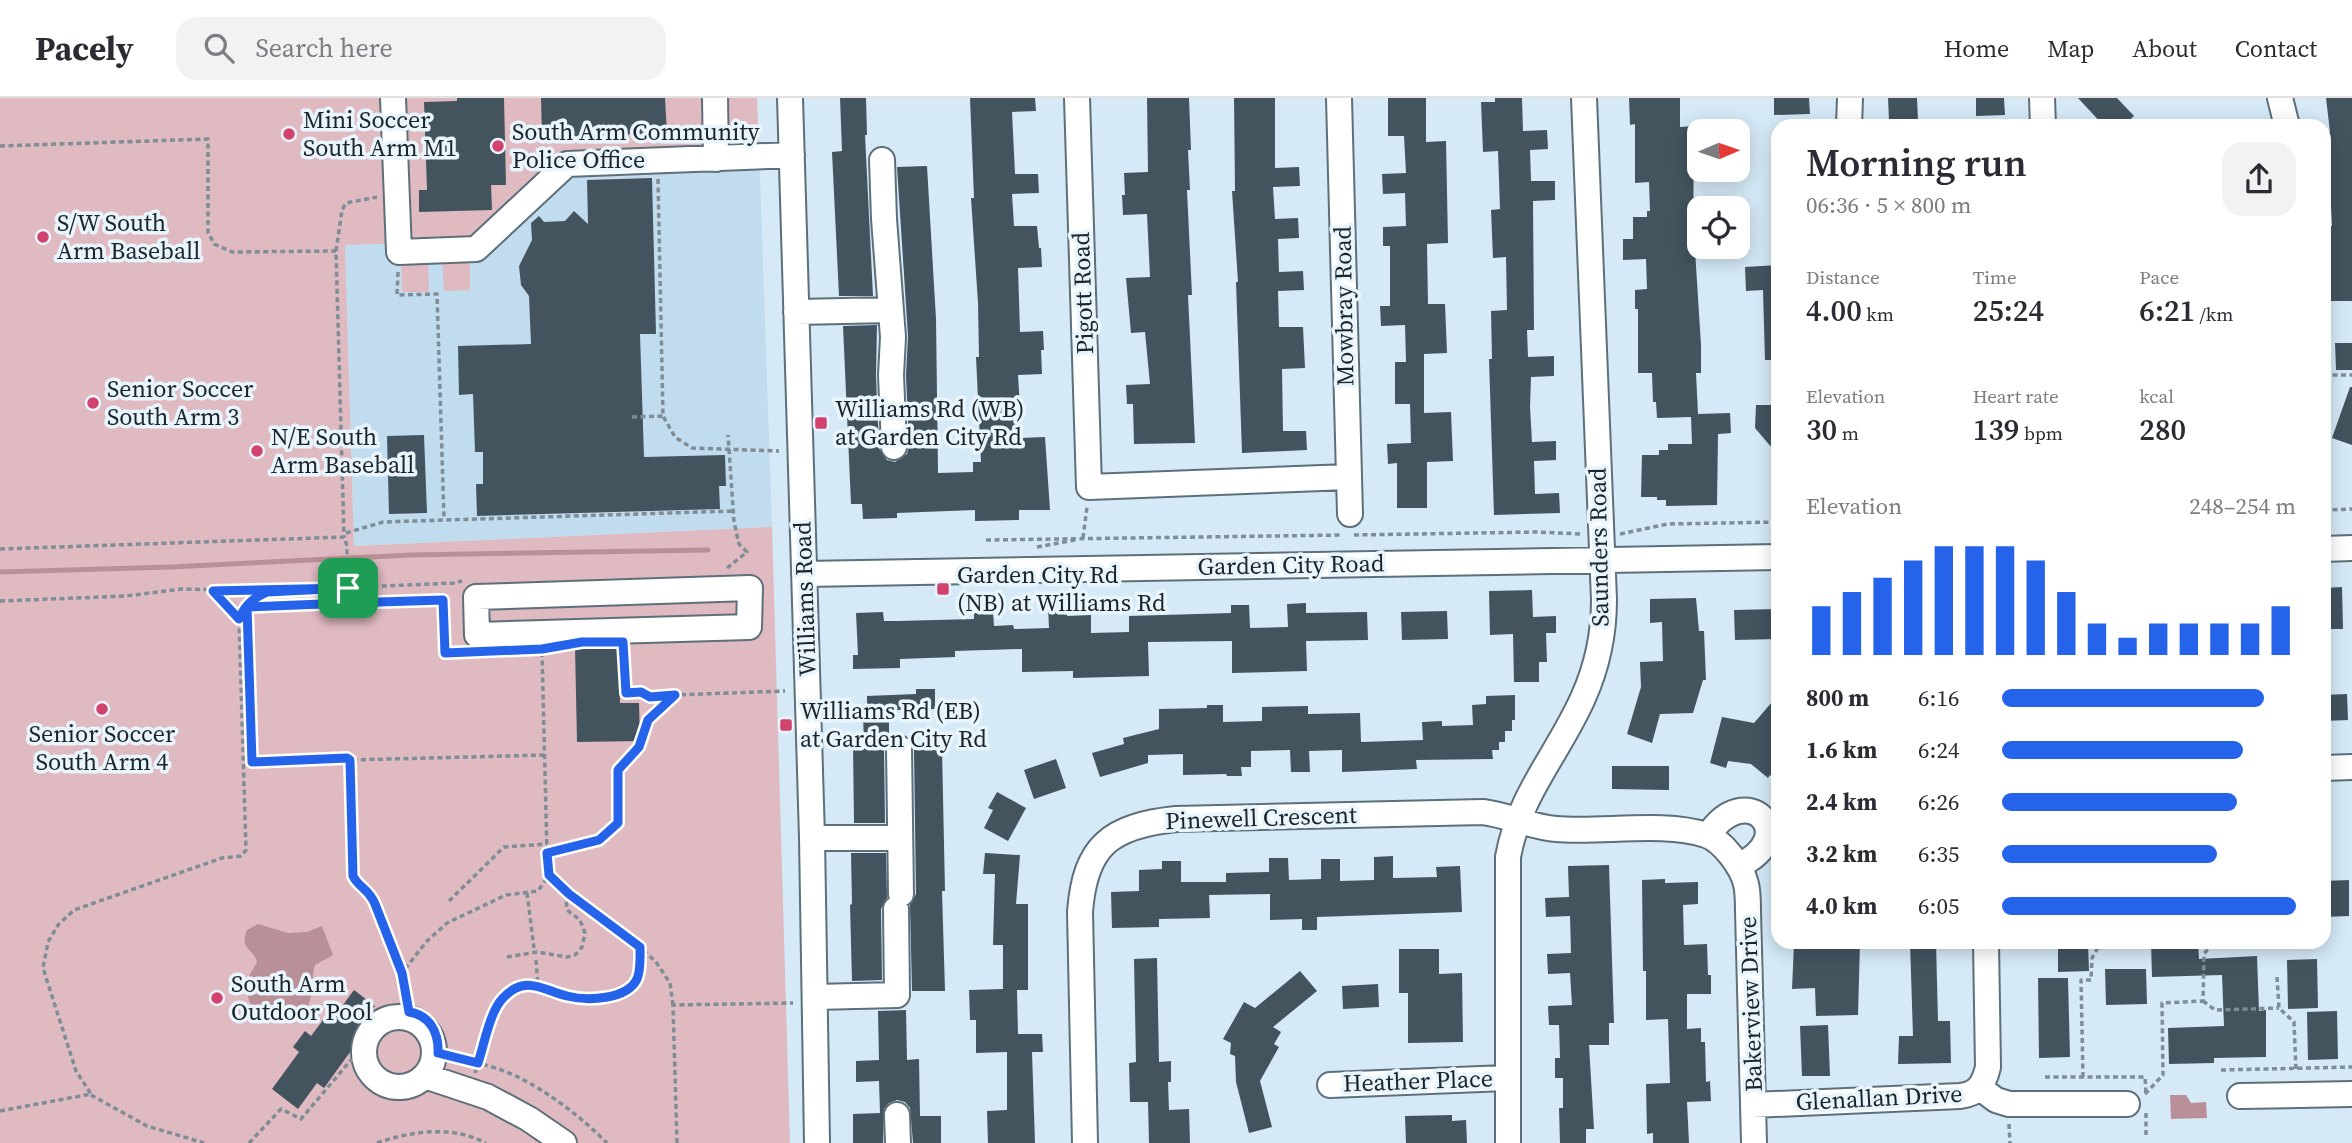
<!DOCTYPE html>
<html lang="en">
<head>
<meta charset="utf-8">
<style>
	:root { --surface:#fff; --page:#f2f2f3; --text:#2b2b33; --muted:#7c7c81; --line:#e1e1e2; --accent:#2563eb }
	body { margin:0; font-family:"Source Serif 4",serif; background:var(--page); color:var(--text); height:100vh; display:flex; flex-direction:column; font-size:26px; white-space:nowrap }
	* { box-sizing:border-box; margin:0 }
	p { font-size:23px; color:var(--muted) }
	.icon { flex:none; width:38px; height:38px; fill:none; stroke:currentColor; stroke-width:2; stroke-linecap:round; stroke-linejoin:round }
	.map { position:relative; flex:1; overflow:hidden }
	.drawer { position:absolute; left:1771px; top:21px; width:560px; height:830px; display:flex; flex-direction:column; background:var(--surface); border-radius:21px; box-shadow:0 4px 18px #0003 }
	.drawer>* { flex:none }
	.needle { width:46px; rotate:88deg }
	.fabs { position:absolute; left:1687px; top:21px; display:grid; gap:14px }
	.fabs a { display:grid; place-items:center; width:63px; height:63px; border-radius:14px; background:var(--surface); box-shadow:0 4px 18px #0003; font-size:35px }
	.pin { position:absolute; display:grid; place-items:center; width:60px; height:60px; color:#fff; margin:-30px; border-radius:14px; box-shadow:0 4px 10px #0006 }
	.round { display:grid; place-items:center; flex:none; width:74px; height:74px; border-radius:21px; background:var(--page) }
	.headline { display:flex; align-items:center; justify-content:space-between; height:119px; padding:0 35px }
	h1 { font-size:38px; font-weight:600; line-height:52px }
	.metrics { display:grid; grid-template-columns:repeat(3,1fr); gap:10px; height:119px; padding:7px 35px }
	.metrics div { display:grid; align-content:center }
	.metrics b { font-size:30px; font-weight:600 }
	.metrics small { font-size:19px; font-weight:400 }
	.metrics p { font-size:19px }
	.chart { height:196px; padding:14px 35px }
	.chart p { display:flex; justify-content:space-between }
	.chart svg { width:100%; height:126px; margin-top:7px; stroke:var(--accent); stroke-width:6 }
	ul { padding:0 35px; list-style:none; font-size:23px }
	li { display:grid; grid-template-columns:112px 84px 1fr; align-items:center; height:52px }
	li i { height:18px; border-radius:9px; background:var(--accent) }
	header { display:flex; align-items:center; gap:42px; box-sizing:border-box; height:98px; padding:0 35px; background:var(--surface); border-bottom:2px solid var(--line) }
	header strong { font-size:33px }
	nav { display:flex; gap:38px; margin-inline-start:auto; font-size:24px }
	.search { width:490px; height:63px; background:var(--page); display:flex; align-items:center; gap:18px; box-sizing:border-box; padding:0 24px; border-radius:21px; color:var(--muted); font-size:26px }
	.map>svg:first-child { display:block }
	.built { fill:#c1dcee }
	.green { fill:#dfbac0 }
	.water { fill:#ba9098 }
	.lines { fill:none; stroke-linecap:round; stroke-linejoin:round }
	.stream { stroke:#ba9098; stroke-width:5 }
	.building { fill:#43545f }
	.minor-casing { stroke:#5d6f7a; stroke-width:28 }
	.path { stroke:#7f8d97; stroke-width:3.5; stroke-dasharray:5 3.5; stroke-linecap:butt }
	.minor { stroke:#fff; stroke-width:24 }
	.route-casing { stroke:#fff; stroke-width:14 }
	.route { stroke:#2563eb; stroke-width:9 }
	.poi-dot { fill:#d1426c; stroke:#e9f5fd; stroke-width:2.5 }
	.labels { text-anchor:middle; stroke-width:7; stroke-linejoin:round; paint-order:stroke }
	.poi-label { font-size:24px; fill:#1d2429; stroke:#e9f5fd; text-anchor:start }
	.street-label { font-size:24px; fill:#1d2429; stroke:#e9f5fd }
</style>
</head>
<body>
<header>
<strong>Pacely</strong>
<div class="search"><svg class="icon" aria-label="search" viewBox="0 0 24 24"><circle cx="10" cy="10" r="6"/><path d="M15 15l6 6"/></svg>Search here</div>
<nav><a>Home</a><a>Map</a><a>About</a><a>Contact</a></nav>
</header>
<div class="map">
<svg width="2352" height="1045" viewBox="0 0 2352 1045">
	<rect width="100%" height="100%" fill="#d5e9f7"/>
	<!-- built -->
	<path class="built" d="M759,50l13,379 -418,19 -9,-301 131,-4 83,-83z"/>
	<!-- green -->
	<path class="green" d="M0,0h757l2,50 -200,10 -83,83 -131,4 9,301 418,-19 18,616h-790z
		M470,158v34l-26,1 -2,-34z
		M428,160l1,34h-27l-1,-33z"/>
	<!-- water -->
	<path class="water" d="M258,826l30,9 19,-1 15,-6 11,29 -18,10c-4,12 -1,26 -6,38 -17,34 -70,15 -61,-22 1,-7 6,-13 9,-19 -4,-15 -18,-12 -10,-32z
		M2170,997h16l5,8 15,-1 1,16 -36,1z"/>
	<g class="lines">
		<!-- stream -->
		<path class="stream" d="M0,474l171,-5 240,-12 297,-5"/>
	</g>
	<!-- building -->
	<path class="building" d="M457,0h47l2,87h-15l1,25 -73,2v-22h8l-3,-88 33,-1z
		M541,0h124l2,35 -125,4z
		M840,0h26l1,37h-2l8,161h-34l-7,-144 10,-1z
		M970,0h65l1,13 -24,1 3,62h23l1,19 -27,1 2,32h23l2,22h2l1,19 -24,1 2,64 23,-1 1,19h-3l1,24 -24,1 2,33 1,30 24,-1 5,73h-31v10l-44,1v-11l-78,3v5l-34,1 -1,-15h-11l-8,-178 34,-1 -1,51 3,72 8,12 8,2 12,-8 2,-8 -3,-71 2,-39 -11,-169 30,-1 9,153 2,154 35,-1v-10h8l-5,-105h3l-1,-54 -7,-105h3z
		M1147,0h42l2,52h-3l2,40h-3l5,105h-4l7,148 -61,1 -1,-40h-6l-1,-19 24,-1 -5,-52 -14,1 -5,-55 24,-1 -3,-63 -24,1 -1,-20h3l-1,-22 24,-1z
		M1234,0h41v70l24,-1 1,19 -27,1 2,32 23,-1 1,20 -21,1 1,33 24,-1 1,19 -26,1 1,36h24l2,41 -23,1 1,62h23l1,19 -65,3 -6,-171h2l-6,-91h3z
		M1388,0h38v44l20,-1 2,102 -21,1 1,60h17l2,49 -23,1v59l27,-1 2,49 -26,1v46h-30v-45l-9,1 -1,-20 24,-1 -1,-39h-15v-42h11l-1,-37 -24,1 -1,-20h10v-60h-7v-19l23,-1 -1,-33 -22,1 -1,-20 24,-1 -2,-37h-16z
		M1495,0h27l1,33 24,-1 1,19 -18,1 1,31h24v19l-22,1 1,129h-7l1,27 26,-1v20l-23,1 -1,30 2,35 24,-1v19l-22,1 1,33 24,-1 1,20 -66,2 -5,-156h3l-1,-48 16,-1 -1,-53 -13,1 -2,-48 9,-1 -2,-58 -15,1 -2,-50h14z
		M1629,0h51v29l14,-1 -1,124h2l6,95v28h-5l2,41 32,-1 1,20 -13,1 -1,71 -51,1v-6h-9v-3h-16l1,-42h17v-5h9v-6h24l-1,-27 -34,1 -1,-16h-3l-1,-29h-14v-64h-3v-19l12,-1 -1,-30 -23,1v-21h10v-22h14v-6h3l-1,-29 -14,1v-59l-5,1z
		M1774,0h35l1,16 -36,1z
		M1888,0h29l1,22h-29z
		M1976,0h28l1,17 -29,1z
		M2078,0h39l17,18 -11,10h-19z
		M2326,0h26v203h-22l-1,-31h-3l-1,-44h7l-5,-94h3z
		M652,80l4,156h-16l4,123 81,-2 1,31h-7l1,23 -243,7 -1,-32h7v-32h-8l-2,-58 -14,1 -1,-49 73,-2 -2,-48 -8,-11 -2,-19 13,-26 -1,-17 8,-7 5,6 21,-1 9,-10 14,13 -1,-44z
		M1778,167v95h-13l-2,-70 -17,1 -1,-24z
		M2335,245h17v27h-16z
		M2350,289h2v58l-20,-7z
		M1756,307h22v50l-23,-27z
		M424,337l3,78 -38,1 -2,-78z
		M2342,489l1,42h-19v-41z
		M1532,492l1,27 23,-1v17h-10l1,29h-8v20h-25l-1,-48 -23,1 -1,-44z
		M1696,500l3,33h5l2,49h-3l-10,33 -33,1 -8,29 -25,-9 14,-47 -1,-25 23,-1 -1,-39 -12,1v-24z
		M1306,505v10l61,-1 1,28 -62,1 1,30 -75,2v-32l-84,1 1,34 -76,2v-7l-51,1v-23l-67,2v6l-55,2v9l-47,1v-14h5l-2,-42 27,-1 1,9h14l76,-2v-6l19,-1 1,14 19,-1 1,4 35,-1 -1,-21 19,-1v10l24,-1v18l38,-1v-16l102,-3v-8h18l1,23 38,-1 -1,-23z
		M1778,511v30l-43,1 -1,-30z
		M1447,513l1,28 -46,1 -1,-28z
		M619,548l1,57h19l1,38 -63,1 -2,-95z
		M916,591h19v20l-39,1v7l-7,1v19l-5,11 1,75h-31l-1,-78h11l-1,-31h4v-18l49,-2z
		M2347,596l1,26 -24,1v-26z
		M1515,597v25h-3v11h-7v11h-6v8h-7l1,9 -77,1 1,9 -75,3v-22l-33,1 1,21h-19l-1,-22 -39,1v16h-10l1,9h-15l-1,-2 -43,1v-21l-35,1v8l-48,14 -8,-24 32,-9 -1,-6 36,-9v-20l48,-1v-3h16v17l39,-1v-14l46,-1v8l52,-1 1,29 62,-2 -1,-18 20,-1v5l31,-1 -1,-20 14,-1v-8z
		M1778,597v86l-8,-6 -2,3 -17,-14 -23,-3 -2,7 -16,-5 12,-46 32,6z
		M942,651l3,142h-3l3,100h-33l-2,-86 6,-11 -2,-144z
		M1056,661l10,29 -32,11 -10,-29z
		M1612,668h57v24l-57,-1z
		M997,694l29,16 -18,33 -24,-13 9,-18 -5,-2z
		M851,755h35l1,45 -6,11 1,71 -30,1 -2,-76 2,-1z
		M985,755l35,2 -4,49h12v86h-11l1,44h24l1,18h-11l3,91h-47l-1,-32 20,-1v-58l-31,1v-33h-6l-1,-30 34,-1v-44h-10l2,-71h-12z
		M1393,758v22l44,-1 -1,-10 24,-1 2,46 -145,5v13h-15v-11l-32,1v-26l-61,1 1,23 -51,1v8l-47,1 -1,-36 28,-1v-21l23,-1v-8h19v21h45v-9l43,-1v-14h19l1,22 32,-1v-20h19v22l34,-1v-23z
		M1609,767l5,158h-5v22h-20l5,84h-8v14h-26l-1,-35h4v-30h-8v-20h5l-1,-33h-10l-1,-19 24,-1 -2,-32 -22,1 -1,-20 24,-1 -1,-37 -24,1 -1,-19 24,-1 -1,-31z
		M1665,781v4l33,-1v22l-15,1 1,40 23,-1 1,31h3v19h-24v35l14,-1v14h4l1,40 4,-1 1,20 -24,1 2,41h-36v-10l-6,1 -1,-50 24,-1 -2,-64 -22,1v-49h-3l-1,-91z
		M2349,782v36l-25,1v-36z
		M1817,844h43l-2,73 -42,1 -1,-28 -23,1 2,-45h23z
		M1910,844h26l2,79h12l1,42 -53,1 1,-28h14z
		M2058,844h30l1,29 -31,1z
		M2151,844h47l1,17 58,-3 2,55 7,-1v47l-52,1v5l-45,1 -1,-36 56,-2 -2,-51 -70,2z
		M1399,851h40v25l23,-1 1,69 -55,1v-50h-9z
		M1157,860l2,104 12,-1v21h-3l1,28 20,-1 1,34h-41l-1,-41h-18l-1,-39 7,-1 -2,-103z
		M2317,861l1,49 -30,1 -1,-49z
		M2105,871h41l1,35 -41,1z
		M1300,873l17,20 -44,36 8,5 -7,12 5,3 -19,34 12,46 -23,6 -13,-51 -1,-26 -5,-2 1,-11 -8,-4 21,-37 11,6z
		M2038,880h30l2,79 -31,1z
		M1378,886l1,23 -36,2 -1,-23z
		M354,892l21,16 -20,27 6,4 -37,51 -7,-5 -19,26 -26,-20 27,-37 -6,-5 12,-16 6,5 15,-20 6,4z
		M906,912l1,50 12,-1 1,57h21v27h-28l-3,-35 -5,-6 -8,-2 -8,3 -5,6 -1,34h-30v-29l27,-1 -1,-32 -23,1v-21l23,-1 -1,-49z
		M2337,913l1,48 -30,1 -1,-48z
		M1828,927l2,51h-28l-2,-50z
		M1452,1017v6l14,-1 1,23h-61l-1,-27z"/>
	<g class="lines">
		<!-- minor casing -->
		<g class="minor-casing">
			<path id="minor" d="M393,0l6,154 77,-3 91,-85 225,-9
				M715,0l1,61
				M790,0l22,740 5,305
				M1077,0l12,389 259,-10
				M1339,0l11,416
				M2042,0l1,28
				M2280,0l7,28
				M1849,28l1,-28
				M882,62l2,59 9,118 -2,38 3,72
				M796,214l95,-2
				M2324,451l28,-1
				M804,476l974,-17
				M750,490l-1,39 -272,8 -1,-38z
				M899,650l2,146
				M2324,670l28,-1
				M1708,738c37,-59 96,-1 30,30
				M812,740h88
				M815,899l82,-2 -1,-86
				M364 954a35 35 0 1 1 70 0a35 35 0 1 1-70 0Z
				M425,978l63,21 41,22 35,24
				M1330,987l176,-7
				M1980,990l16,12 13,4h118
				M2240,998l112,-2
				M1753,1007l207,-9c18,-2 24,-12 28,-29l-2,-125
				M897,1017l1,28
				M1085,1045l-5,-231c5,-67 31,-86 96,-93l307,-7c25,3 48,15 73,17 45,4 108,-8 150,6 17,6 36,32 40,49 2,8 2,18 2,27l6,232
				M1508,1045v-286c11,-62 50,-103 75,-159 14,-31 21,-64 21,-98l-20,-502"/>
		</g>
		<!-- path -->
		<path class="path" d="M0,48l208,-7v93l6,12 18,8 104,-1 8,286
			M658,81l5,237 12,21 17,11 87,3
			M336,153l6,-41 4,-7 31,-6
			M398,174l-1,23 40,-1 7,225
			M2324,277h28
			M632,319l31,-1
			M2324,412l28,-1
			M346,435l37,-11 350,-11
			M1620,436l48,-10 110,-2
			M1354,437l183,-3 44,2
			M1083,440l4,-31
			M986,442l357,-5
			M1037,449l38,-7
			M0,451l344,-12 3,9v57
			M727,470l20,-16 -8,-8 -5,-22 -6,-87
			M214,495l25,26
			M0,503l126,-5 56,-7 85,2 187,-8 8,-2
			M623,553l3,42 15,-1 9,5 25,-2
			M542,554l5,201
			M350,662l-3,-2 -95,4 -5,-155 196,-7 2,53 23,-1
			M527,795l7,55
			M449,803l55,-54 43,-3
			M507,859l30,-5 30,5 8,-2 7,-8 3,-14 -5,-13 -13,-10 -1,-10 3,-6
			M536,862l2,26
			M402,875l-31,-79 -17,-14 -1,-4 -3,-116 195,-5
			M2277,879l2,31 15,14 2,49
			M2203,903l12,9 64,-2
			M673,907l-3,-22 -14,-21 -16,-15 -71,-53 -20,-19 -2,-22 52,-13 19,-17v-53l21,-24 9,-26 27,-25 110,-4
			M409,914c21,3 30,21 29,41 26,7 54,12 78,23 34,17 64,40 91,67
			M410,920l-8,-45 24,-31 21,-19 59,-28 32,-4 11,-16
			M2221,972l131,-3
			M475,975l21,-65c11,-18 28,-28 50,-21 7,3 13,7 20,9 19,6 60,4 71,-16 4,-10 3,-23 3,-33
			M2045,979h100l1,17
			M2083,979l-2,-97h10l1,-22 9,-16
			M2145,996l18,-19 -1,-72 41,-2 1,-47 7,-9v-3
			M91,997l56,31 57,17
			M0,1013l91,-17 -15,-23 -33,-103 5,-26 10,-17 16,-15 148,-52 19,-2 5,-6 -7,-231 5,-12 19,-14
			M2009,1026l1,19
			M2146,1037v-23
			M249,1045l32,-34 20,10 49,-58 15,-4
			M377,1045c35,-12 74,-18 109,0
			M677,1045l-4,-138 120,-2"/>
		<!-- minor -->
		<use href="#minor" class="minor"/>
	</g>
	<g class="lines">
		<!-- route casing -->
		<g class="route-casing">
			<path id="route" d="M348,490l-135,3 26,28c6,-14 14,-21 28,-27l81,-4 -1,15 -100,4 5,155 95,-4 3,2 3,116c5,11 16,13 22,28l27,69 7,39c21,3 30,21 29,41l40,10c6,-18 12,-52 25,-65 22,-24 40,-8 64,-2 20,5 60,4 70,-17 4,-9 3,-22 3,-32l-71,-53 -20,-19 -2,-22 52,-13 19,-17v-53l21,-23 9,-27 27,-25 -25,2 -9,-5 -15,1 -3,-51h-41l-40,7 -97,4 -2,-53 -96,3 1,-15"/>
		</g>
		<!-- route -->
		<use href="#route" class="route"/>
	</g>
	<!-- markers -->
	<g class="poi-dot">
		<circle cx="289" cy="36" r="7"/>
		<circle cx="498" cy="48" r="7"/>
		<circle cx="43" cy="139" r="7"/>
		<circle cx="93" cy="305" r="7"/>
		<rect x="814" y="318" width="14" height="14" rx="3.5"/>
		<circle cx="257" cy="353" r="7"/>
		<rect x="936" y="484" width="14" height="14" rx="3.5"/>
		<circle cx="102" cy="611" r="7"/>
		<rect x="779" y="620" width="14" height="14" rx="3.5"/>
		<circle cx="217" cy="900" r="7"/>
	</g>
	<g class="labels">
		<!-- poi labels -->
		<g class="poi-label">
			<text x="303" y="30">Mini Soccer<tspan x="303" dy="28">South Arm M1</tspan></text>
			<text x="512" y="42">South Arm Community<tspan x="512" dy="28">Police Office</tspan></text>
			<text x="57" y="133">S/W South<tspan x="57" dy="28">Arm Baseball</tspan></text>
			<text x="107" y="299">Senior Soccer<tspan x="107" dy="28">South Arm 3</tspan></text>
			<text x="835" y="319">Williams Rd (WB)<tspan x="835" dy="28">at Garden City Rd</tspan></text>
			<text x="271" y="347">N/E South<tspan x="271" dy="28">Arm Baseball</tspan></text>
			<text x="957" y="485">Garden City Rd<tspan x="957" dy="28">(NB) at Williams Rd</tspan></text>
			<text x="800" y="621">Williams Rd (EB)<tspan x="800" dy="28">at Garden City Rd</tspan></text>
			<text x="102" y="644" text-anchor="middle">Senior Soccer<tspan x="102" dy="28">South Arm 4</tspan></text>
			<text x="231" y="894">South Arm<tspan x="231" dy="28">Outdoor Pool</tspan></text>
		</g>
		<!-- street labels -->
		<g class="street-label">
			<text transform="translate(1083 195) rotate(-92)" y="8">Pigott Road</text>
			<text transform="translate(1344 208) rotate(-91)" y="8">Mowbray Road</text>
			<text transform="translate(1599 449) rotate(-91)" y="8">Saunders Road</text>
			<text transform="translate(1291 467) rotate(-1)" y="8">Garden City Road</text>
			<text transform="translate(805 501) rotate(-92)" y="8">Williams Road</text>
			<text transform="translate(1261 720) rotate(-2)" y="8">Pinewell Crescent</text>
			<text transform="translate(1751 906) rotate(-92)" y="8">Bakerview Drive</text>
			<text transform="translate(1418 983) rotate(-2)" y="8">Heather Place</text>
			<text transform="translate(1879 1000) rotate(-3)" y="8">Glenallan Drive</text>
		</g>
	</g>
</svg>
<div class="fabs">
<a><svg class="needle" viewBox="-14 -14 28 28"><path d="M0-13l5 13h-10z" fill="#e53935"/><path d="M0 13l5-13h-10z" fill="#7c7c81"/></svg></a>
<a><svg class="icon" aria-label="locate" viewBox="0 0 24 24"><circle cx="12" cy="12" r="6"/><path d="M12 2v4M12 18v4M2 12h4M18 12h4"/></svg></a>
</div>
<div class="pin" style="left:348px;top:490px;background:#1e9e55"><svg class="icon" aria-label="arrive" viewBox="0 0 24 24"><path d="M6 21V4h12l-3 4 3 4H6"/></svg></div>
<section class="drawer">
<div class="headline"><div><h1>Morning run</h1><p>06:36 · 5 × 800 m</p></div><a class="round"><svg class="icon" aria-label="share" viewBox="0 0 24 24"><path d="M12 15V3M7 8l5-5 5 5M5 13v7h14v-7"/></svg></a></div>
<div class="metrics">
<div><p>Distance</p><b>4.00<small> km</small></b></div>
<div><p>Time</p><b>25:24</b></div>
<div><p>Pace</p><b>6:21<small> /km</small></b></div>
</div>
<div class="metrics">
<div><p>Elevation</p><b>30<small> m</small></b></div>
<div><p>Heart rate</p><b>139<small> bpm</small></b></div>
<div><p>kcal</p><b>280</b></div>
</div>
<div class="chart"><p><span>Elevation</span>248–254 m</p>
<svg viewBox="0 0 160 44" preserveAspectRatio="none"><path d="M5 44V27M15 44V22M25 44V17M35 44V11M45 44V6M55 44V6M65 44V6M75 44V11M85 44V22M95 44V33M105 44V38M115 44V33M125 44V33M135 44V33M145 44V33M155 44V27"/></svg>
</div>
<ul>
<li><b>800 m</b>6:16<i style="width:89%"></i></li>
<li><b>1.6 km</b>6:24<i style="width:82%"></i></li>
<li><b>2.4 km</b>6:26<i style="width:80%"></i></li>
<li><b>3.2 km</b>6:35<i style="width:73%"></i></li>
<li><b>4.0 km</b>6:05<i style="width:100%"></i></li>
</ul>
</section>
</div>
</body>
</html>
